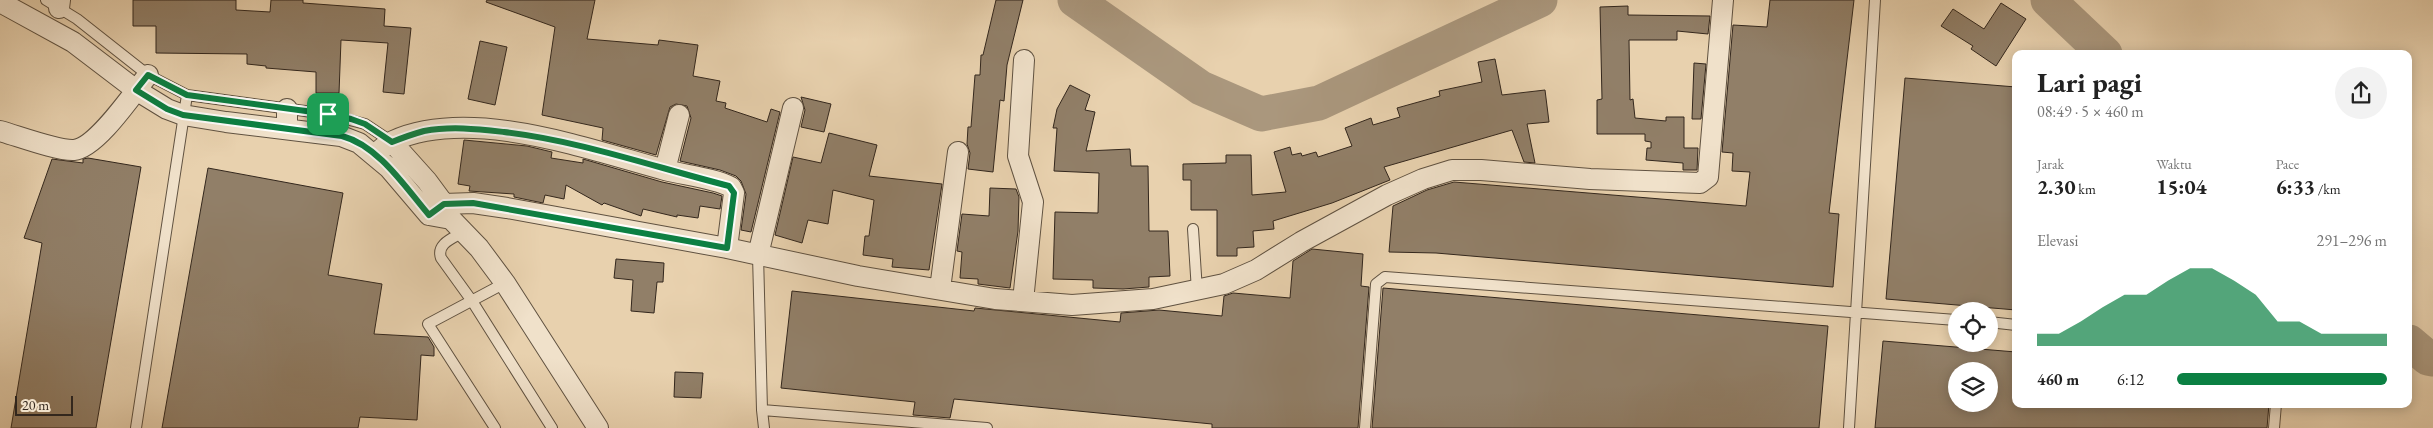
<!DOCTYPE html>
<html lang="id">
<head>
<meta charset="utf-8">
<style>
	:root { --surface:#fff; --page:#f2f2f2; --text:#222; --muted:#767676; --accent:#0b8043 }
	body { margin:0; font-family:"EB Garamond",serif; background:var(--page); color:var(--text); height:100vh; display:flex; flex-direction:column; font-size:19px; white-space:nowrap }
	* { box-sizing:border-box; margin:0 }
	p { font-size:16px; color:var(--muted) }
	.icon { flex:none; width:28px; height:28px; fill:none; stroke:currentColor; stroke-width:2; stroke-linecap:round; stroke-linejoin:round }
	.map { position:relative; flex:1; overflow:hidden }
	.sheet { position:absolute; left:2012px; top:50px; width:400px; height:358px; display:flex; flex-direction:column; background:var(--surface); border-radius:10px; box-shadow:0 2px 12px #0003 }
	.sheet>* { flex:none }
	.fabs { position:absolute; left:1948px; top:302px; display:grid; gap:10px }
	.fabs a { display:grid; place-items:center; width:50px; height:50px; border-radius:50%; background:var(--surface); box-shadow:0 2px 12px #0003; font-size:25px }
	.scale { position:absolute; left:15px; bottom:12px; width:58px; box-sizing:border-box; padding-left:5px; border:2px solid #33271d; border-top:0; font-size:14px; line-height:18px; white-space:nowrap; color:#33271d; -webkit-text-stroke:4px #f0e1ca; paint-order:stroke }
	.pin { position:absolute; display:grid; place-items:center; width:42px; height:42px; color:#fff; margin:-21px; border-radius:10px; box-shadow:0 2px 8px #0006 }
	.round { display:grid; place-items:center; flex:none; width:52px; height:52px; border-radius:26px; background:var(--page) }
	.overview { display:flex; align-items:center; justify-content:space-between; height:85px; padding:0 25px }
	h1 { font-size:28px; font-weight:700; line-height:38px }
	.figures { display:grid; grid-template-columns:repeat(3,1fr); gap:8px; height:85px; padding:5px 25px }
	.figures div { display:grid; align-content:center }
	.figures b { font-size:21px; font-weight:700 }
	.figures small { font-size:14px; font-weight:400 }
	.figures p { font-size:14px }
	.chart { height:140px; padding:10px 25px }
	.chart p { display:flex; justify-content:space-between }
	.chart svg { width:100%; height:90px; margin-top:5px; fill:var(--accent); opacity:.7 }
	ul { padding:0 25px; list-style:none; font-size:16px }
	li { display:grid; grid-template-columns:80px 60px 1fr; align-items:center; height:38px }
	li i { height:12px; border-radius:6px; background:var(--accent) }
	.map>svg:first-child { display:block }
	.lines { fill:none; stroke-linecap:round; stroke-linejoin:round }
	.river { stroke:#aa977d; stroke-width:35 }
	.building { fill:#917f68; stroke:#33271d; fill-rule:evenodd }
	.service-casing { stroke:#605241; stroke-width:12 }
	.minor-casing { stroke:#605241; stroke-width:22 }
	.service { stroke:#f0e1ca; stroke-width:10 }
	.minor { stroke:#f0e1ca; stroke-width:20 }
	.route-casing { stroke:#fff; stroke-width:10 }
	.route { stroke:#0b8043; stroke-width:6 }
</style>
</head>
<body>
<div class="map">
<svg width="2433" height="428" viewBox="0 0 2433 428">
	<rect width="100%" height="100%" fill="#e8d1ae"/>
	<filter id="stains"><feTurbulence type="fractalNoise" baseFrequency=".004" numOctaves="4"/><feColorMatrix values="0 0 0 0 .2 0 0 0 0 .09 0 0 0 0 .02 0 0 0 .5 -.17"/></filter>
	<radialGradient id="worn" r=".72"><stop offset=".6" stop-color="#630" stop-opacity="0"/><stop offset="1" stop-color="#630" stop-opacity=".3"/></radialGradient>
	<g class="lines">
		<!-- river -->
		<path class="river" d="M1075,0l126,88 60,26 58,-11 221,-103
			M2048,0l57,54
			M2409,342l19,16 5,1"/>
	</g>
	<!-- building -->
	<path class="building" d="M133,0h103v10l34,2 1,-12h32v3l82,6 -1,17 27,2 -7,66 -21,-2 5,-49 -47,-3 -2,53h-23v-21l-50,-4v-2l-19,-2v-10l-91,-1v-27h-23z
		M487,0h108l-8,39 71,6 1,-5 39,5 -5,31 27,5 -4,20 10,2 -1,5 42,14 4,-13 9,3 -29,120 -10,-2 5,-36 -5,-13 -5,-5 -16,-6 -40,-9 11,-43 -4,-12 -11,-2 -6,3 -14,48 -54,-15 1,-12 -61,-13 13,-88 -69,-25z
		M996,0h27l-16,65 -3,36 -4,-1 -7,72 -25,-3 2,-16 -3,-9 1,-17h3l4,-52h5l1,-20h2z
		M1770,0h84l-25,213 10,1 -6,73 -397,-34 -47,-1 4,-46 34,-16 27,-8 292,24 4,-34 -18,-1 1,-18 -11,-1 11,-127 34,2z
		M2001,3l25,16 -30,47 -25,-17 2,-3 -32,-20 12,-17 31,20z
		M1628,6v9l82,1 -2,18 -31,-3v9h-48l1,60 3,-1 2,19 31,3v-4h18v31h14l-1,22h-14v-7l-37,-3 1,-12h4v-6l-6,-1v-7h-48v-34l5,-1 -2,-92z
		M480,41l27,6 -12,58 -27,-6z
		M1495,59l7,36 43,-5 4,32 -22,2 8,39 -11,-1 -12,-32 -128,37 6,13 -58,23 -59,18 1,8 -21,2 1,16 -17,1v8h-20v-46h-26v-30h-8v-16l43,-1v-8h25l1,40 34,-3 -12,-40 16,-5 2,8 9,-2 1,3 14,-4 2,5 34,-11 -7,-18 26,-10 2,7 27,-8 -3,-9 43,-12 -1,-5 43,-9 -4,-20z
		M1694,63l12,1 -5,55h-9z
		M1905,78l111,9v223l-130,-11z
		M1070,85l20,10 -5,15 10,2 -9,39 44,-2 1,17h17l1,65h19l2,45 -21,1v10l-26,2 -30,-1v-8l-40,-1 2,-67 43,1 1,-40 -45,-2 3,-43h-4l4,-19z
		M801,97l30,7 -7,28 -23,-5 4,-17z
		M829,133l48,12 -8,31 73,8 -13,86 -37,-3 1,-8 -30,-4 2,-19h4l5,-36 -41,-10 -5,34 -20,-4 -6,23 -27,-8 18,-78 28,6z
		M464,140l63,6 25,6 -1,6 32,5v-4l79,23 51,11 9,3 -2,13 -20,-3 -2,12 -21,-3v2l-34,-8 -2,7 -37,-13 -2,2 -36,-20 -2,14 -19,-4 -2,8 -29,-6v-3l-45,-3 1,-5 -12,-2z
		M88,158l53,9 -45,261h-85l31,-185 -18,-5 28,-79 31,4v-4z
		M208,168l135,25 -15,82 54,9 -8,50 54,3 6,10v9l-13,-1 -4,65 -57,-3 -2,11h-196z
		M990,188l26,1 3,8 -1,34 -8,57 -32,-4v-5l-18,-1 2,-26 -5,-1 5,-37 27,2z
		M1312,249l51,5 -2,32 8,1 -11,141h-146v-4l-258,-25 -4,19 -37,-3 2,-13 -134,-14 11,-97 182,20 1,-3 145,14 1,-9 38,-3 63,6 2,-20 9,-3 57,5 3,-37z
		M616,259l48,4 -1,19h-6l-3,31 -23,-2 2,-31 -19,-2z
		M1383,288l445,38 -9,102h-447z
		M1883,341l133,11v52h253l-2,24h-392zM1956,371h33v33h-33z
		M675,372l28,1 -2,25 -27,-1z"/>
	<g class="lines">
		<!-- service casing -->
		<g class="service-casing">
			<path id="service" d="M46,0l31,19 71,56 39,20 140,19 38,10 27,18
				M1193,229l4,62
				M465,231c-11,7 -29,12 -24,27l31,43 80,127
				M758,255l4,155 2,18
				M1989,322l27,3
				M762,410l225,18
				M136,428l51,-333
				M495,428l-67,-104 77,-41
				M1365,428l11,-144 9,-7 571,43
				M1849,428l26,-428
				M2274,428l2,-24"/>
		</g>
		<!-- minor casing -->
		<g class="minor-casing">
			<path id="minor" d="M0,2l73,40 63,48 31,19 16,6 43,7 115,14 18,7 30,25 40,47 22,4
				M59,8l1,-8
				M287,129v-20
				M0,131c18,5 58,20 74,19 23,-2 60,-58 74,-75
				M392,142l35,39 17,23 7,15 28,29 26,35 93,145
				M374,155c6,-5 12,-11 19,-14 77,-35 194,8 272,29 19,5 49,8 66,17l3,6 -7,55
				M665,170l14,-55
				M429,215l15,-11 29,-1 34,5 220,40 131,28 137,23 77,6 81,-6 71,-15 32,-14 45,-28 86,-47 36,-16 29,-9h29l109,9 110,4 8,-6 15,-177
				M758,255l35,-147
				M940,289l18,-137
				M1023,301l10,-99 -15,-46 6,-96"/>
		</g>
		<!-- service -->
		<use href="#service" class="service"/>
		<!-- minor -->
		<use href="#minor" class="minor"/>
	</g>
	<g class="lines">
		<!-- route casing -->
		<g class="route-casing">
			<path id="route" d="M148,75l39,20 141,19 23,5 14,5 27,18c10,-4 21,-8 32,-11 27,-5 53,-2 80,1 77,9 150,35 225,54l5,7 -7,55 -254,-45 -29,1 -15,11c-24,-28 -50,-69 -87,-79l-159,-21 -16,-6 -31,-19z"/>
		</g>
		<!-- route -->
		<use href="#route" class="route"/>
	</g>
	<rect width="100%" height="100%" filter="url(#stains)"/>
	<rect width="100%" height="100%" fill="url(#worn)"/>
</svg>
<div class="fabs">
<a><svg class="icon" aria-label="locate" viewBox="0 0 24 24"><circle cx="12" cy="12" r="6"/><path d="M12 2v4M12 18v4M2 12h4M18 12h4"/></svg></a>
<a><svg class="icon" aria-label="layers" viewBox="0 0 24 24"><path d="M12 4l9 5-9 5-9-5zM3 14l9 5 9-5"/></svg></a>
</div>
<div class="scale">20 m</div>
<div class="pin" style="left:328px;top:114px;background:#1e9e55"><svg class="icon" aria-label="arrive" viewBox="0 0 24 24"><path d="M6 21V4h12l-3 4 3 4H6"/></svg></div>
<section class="sheet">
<div class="overview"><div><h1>Lari pagi</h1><p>08:49 · 5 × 460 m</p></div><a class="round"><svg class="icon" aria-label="share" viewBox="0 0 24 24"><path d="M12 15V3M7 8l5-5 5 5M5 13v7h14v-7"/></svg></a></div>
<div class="figures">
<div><p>Jarak</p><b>2.30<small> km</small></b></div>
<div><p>Waktu</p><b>15:04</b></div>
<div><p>Pace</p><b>6:33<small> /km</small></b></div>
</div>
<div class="chart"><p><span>Elevasi</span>291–296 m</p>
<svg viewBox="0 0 160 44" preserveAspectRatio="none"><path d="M0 44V38L10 38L20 32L30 25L40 19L50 19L60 12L70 6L80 6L90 12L100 19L110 32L120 32L130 38L140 38L150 38L160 38V44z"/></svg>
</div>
<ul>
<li><b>460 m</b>6:12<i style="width:100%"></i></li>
</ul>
</section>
</div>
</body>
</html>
